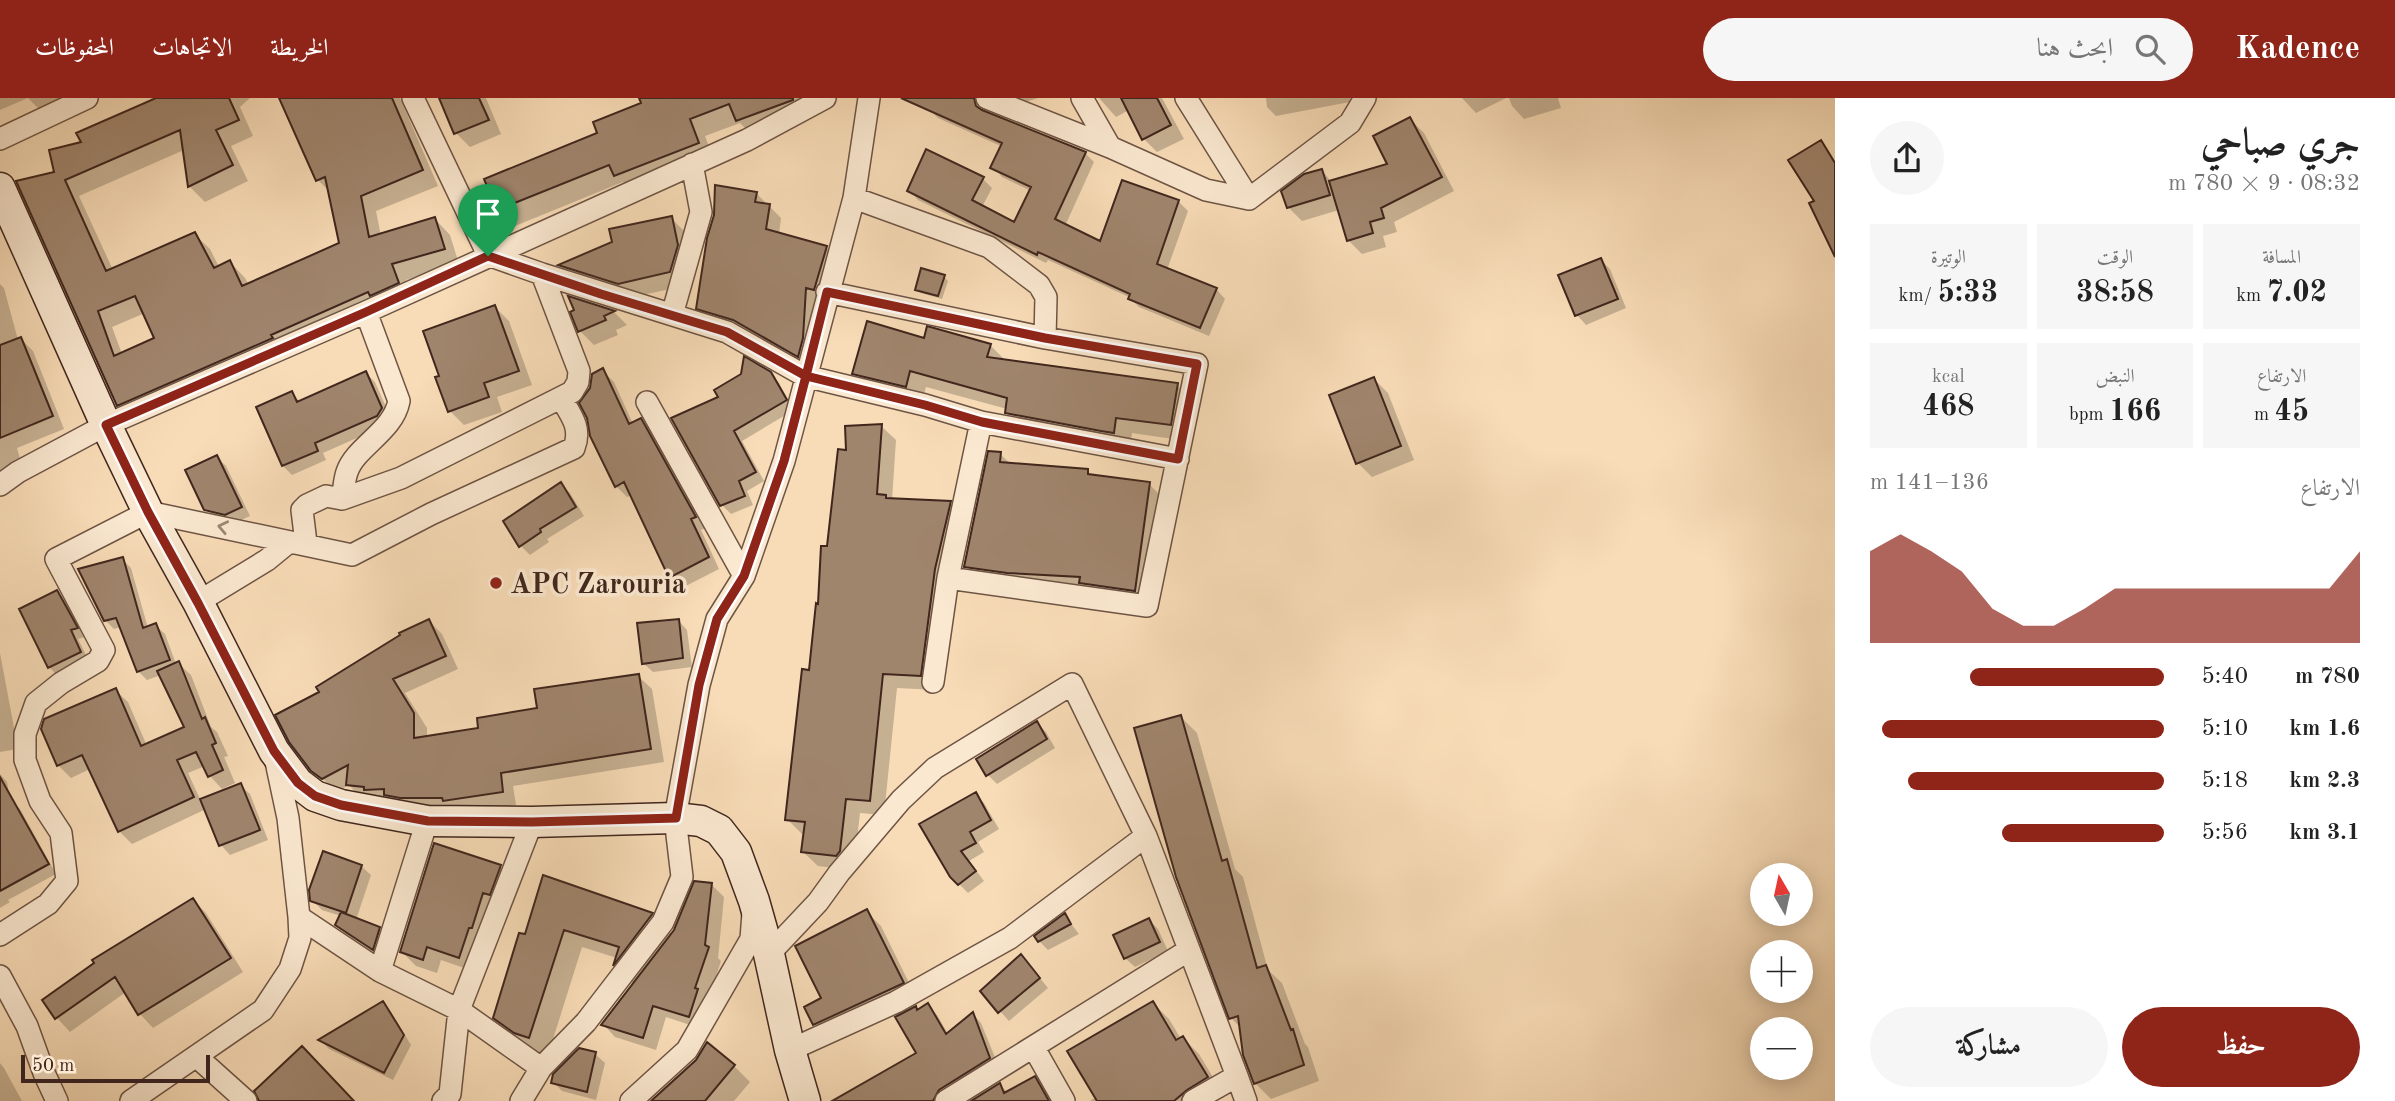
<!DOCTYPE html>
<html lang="ar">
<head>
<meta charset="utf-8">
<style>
	:root { --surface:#fff; --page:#f6f6f6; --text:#222; --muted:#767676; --accent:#8f2418 }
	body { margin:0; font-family:"Old Standard TT",Amiri,serif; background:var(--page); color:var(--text); direction:rtl; height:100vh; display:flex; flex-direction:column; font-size:26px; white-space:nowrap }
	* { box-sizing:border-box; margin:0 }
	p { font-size:23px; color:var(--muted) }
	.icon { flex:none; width:38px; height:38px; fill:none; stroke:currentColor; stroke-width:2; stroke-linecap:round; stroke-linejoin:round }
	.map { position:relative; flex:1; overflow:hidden; direction:ltr }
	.sheet { display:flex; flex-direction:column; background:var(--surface); width:560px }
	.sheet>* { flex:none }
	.needle { width:46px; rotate:351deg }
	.buttons { position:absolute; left:1750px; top:765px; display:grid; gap:14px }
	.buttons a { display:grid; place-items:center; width:63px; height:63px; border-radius:50%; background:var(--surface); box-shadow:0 4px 18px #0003; font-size:35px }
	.scale { position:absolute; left:21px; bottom:18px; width:189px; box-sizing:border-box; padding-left:7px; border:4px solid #40261d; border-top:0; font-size:19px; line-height:24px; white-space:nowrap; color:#40261d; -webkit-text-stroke:5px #fae8d0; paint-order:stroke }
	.pin { position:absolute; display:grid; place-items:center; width:60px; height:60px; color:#fff; margin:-72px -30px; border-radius:50% 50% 50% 0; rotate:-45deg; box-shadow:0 0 7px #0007 }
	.pin .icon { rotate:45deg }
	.round { display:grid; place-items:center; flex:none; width:74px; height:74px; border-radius:37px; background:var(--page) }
	.headline { display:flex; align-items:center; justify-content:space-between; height:119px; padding:0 35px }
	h1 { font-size:38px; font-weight:700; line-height:52px }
	.metrics { display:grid; grid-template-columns:repeat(3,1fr); gap:10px; height:119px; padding:7px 35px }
	.metrics div { display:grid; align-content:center; border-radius:0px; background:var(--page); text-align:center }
	.metrics b { font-size:30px; font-weight:700 }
	.metrics small { font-size:19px; font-weight:400 }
	.metrics p { font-size:19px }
	.chart { height:196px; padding:14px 35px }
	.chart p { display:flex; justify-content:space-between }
	.chart svg { width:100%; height:126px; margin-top:7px; fill:var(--accent); opacity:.7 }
	.primary-button { display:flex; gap:14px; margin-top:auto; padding:14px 35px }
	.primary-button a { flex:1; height:80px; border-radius:42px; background:var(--accent); color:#fff; font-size:28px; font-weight:700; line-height:80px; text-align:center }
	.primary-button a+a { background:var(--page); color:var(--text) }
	ul { padding:0 35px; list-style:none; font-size:23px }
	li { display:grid; grid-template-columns:112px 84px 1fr; align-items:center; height:52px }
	li i { height:18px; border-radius:9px; background:var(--accent) }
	header { display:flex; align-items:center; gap:42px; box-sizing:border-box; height:98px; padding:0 35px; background:var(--accent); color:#fff }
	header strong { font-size:33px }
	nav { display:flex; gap:38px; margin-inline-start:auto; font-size:24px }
	.search { width:490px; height:63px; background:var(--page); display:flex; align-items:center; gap:18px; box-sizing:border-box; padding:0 24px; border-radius:38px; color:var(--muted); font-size:26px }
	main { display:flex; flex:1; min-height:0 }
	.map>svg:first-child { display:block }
	.shadow { fill:#0003; fill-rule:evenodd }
	.building { fill:#a0856d; stroke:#40261d; stroke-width:2; fill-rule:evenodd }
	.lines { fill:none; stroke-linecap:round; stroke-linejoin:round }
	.street-casing { stroke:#6e5444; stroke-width:24 }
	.secondary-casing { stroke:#40261d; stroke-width:33 }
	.street { stroke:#fae8d0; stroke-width:21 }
	.secondary { stroke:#fae8d0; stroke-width:30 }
	.oneway { stroke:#9d8776 }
	.route-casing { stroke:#fff; stroke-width:14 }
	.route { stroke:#8f2418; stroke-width:9 }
	.poi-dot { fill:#8f2418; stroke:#fae8d0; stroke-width:2.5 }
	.labels { text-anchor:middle; stroke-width:7; stroke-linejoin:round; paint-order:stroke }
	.poi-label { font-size:28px; font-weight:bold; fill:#40261d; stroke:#fae8d0; text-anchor:start }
</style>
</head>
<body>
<header>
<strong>Kadence</strong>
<div class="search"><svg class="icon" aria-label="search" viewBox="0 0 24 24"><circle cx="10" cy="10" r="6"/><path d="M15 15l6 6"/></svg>ابحث هنا</div>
<nav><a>الخريطة</a><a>الاتجاهات</a><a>المحفوظات</a></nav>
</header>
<main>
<section class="sheet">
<div class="headline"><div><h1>جري صباحي</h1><p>08:32 · 9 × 780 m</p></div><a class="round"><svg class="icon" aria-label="share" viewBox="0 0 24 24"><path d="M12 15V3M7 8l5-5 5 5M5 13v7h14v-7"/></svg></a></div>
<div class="metrics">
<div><p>المسافة</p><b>7.02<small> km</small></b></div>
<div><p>الوقت</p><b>38:58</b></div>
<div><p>الوتيرة</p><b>5:33<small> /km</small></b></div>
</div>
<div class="metrics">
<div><p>الارتفاع</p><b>45<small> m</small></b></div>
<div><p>النبض</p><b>166<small> bpm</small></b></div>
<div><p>kcal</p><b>468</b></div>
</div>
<div class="chart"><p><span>الارتفاع</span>136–141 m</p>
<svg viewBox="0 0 160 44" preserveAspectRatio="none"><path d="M0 44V12L10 6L20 12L30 19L40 32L50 38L60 38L70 32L80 25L90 25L100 25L110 25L120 25L130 25L140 25L150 25L160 12V44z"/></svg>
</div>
<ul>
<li><b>780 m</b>5:40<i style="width:66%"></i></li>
<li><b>1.6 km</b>5:10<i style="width:96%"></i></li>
<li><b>2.3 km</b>5:18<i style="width:87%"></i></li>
<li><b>3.1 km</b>5:56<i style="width:55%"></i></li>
</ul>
<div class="primary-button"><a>حفظ</a><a>مشاركة</a></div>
</section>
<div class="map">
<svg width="1835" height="1003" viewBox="0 0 1835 1003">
	<rect width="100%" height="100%" fill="#f8dcb7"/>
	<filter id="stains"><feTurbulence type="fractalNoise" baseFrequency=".00286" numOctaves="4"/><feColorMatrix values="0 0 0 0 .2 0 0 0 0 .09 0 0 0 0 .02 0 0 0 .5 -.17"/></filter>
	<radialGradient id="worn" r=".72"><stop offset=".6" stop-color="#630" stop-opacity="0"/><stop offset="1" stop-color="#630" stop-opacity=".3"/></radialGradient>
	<!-- shadow -->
	<path class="shadow" d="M0,0h69l-29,12 -12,-12 -28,12z
		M151,0h99l-10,9 13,29 -22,10 17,35 -43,21 -15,-15 -6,-37 -105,46 34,74 81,-36 16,15 9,18 11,-5 15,16 4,7 92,-41 -11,-52 -12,-12 -37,-82h119l38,88 -62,25 5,25 54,-17 15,16 9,29 -53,16 7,19 -279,122 -16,-16 -62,-232 27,-29 69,-42zM145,215l12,25 -35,16 -10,-27z
		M441,0h45l15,36 -31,13 -14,-14z
		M641,0h173l-60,39 -14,-14 -35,13 9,24 -82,32 -9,-10 -108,44 -17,-17 101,-75 45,-30z
		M934,0h28l11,4 11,11 101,40 9,9 -29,64 36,17 77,-42 10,10 -21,59 49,19 9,10 -16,37 -70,-29 -10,-10 -81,-37 -2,3 -128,-63 -9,-10 74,-11 9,9 -10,19 32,17 17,-33 -29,-14 -9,-10 10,-20 -65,-29 -9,-9z
		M991,0h47l-18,6z
		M1099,0h63l22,41 -27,13 -14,-14 -14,-28 -13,7z
		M1266,0h84v4l-74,14 -9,-9z
		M1462,0h44l-30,15z
		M1509,0h49l3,10 -37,11 -12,-13z
		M1410,21l14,14 30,58 -60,31 3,10 -14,4 3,11 -24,7 -14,-14 -9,-30 -37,11 -14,-14 34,-36 10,11 58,-17z
		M756,95l25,25 -2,16 47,13 13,13 -29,108 -99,-47 -13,-13z
		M671,120l14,14 -1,54 -51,11 -59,-18 -13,-13z
		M1601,162l9,9 16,39 -40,17 -9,-10 -16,-39z
		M944,179l4,4 -6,18 -21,-6 -4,-4z
		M0,186l4,4 14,52 3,-1 12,12 31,78 -47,19 7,25 -24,16z
		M571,201l43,13 13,13 -11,5 2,5 -24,10 -14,-14 -7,-18 3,-2z
		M495,209l14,14 23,64 -35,12 5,15 -38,13 -14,-14z
		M925,242l65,5 16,16 171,24 16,16 -6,40 -55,-8 -2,15 -107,-19 -17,-17 1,-3 -81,-22 -4,15 -51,-12 -17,-17z
		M603,273l11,11 19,42 8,-4 11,11 54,97 -5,2 18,39 -37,19 -11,-11 -39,-82 -5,2 -11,-11z
		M366,275l9,9 16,36 -5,7 -63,28 3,7 -34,15 -9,-9 -25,-58 34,-15 8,9z
		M770,275l9,10 15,27 -52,31 22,40 -17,10 6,14 -22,9 -9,-9 -48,-86z
		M1374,281l14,14 26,67 -42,17 -14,-14z
		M881,328l15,14 -4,60 58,3 15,15 -30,172 -38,-2 -13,127 -24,-2 -6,53 -2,4 -34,-4 -15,-14 2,-18h-3l-15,-15 41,-271 20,-96z
		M1000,356l12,11 75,6 6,5 56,8 14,14 -14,106 -169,-24 -14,-14z
		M217,359l9,9 24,50 -15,7 -19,-4 -10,-10z
		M561,386l9,9 14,23 -37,23 2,3 -19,13 -9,-9 -16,-24z
		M122,461l9,9 17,60 7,-3 10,9 11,30 2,-1 13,12 20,52 6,5 11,24 -4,1 11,26 -13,6 -12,-13 -5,-10 -17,7 13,28 39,-16 10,9 18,46 -38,15 -9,-10 -15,-36 -74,35 -13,-13 -29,-62 -19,9 -13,-13 57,-75 13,12 19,44 39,-19 -25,-52 -14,5 -9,-9 -17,-44 -7,2 -9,-9z
		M57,494l9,9 19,36 -7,2 11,22 -31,15 -9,-9z
		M678,522l9,10 5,37 -39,5 -10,-9z
		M429,523l13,13 16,35 -53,24 22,35v9l53,-7 158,-54 14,13 12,73 -151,24 3,19 -58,8 -97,-15 -12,-13 -12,7 -25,-23 10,-77z
		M0,555l18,96 -18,3z
		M1181,619l16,16 38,136 8,8 25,93 14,13 23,61 3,3 11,34 -48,18 -16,-16 -14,-55 -10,-10z
		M1037,625l9,9 9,16 -58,36 -9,-9z
		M0,676l7,8 3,19 10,8 36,65 -48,26 2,2 -10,6z
		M975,696l9,9 15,26 -21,13 6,10 -15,9 15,20 -16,12 -17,-17z
		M361,768l10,9 -15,45 23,9 9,9 -6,20 -36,-24 -9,-9 4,-9 -19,-6 -10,-10z
		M500,768l14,14 -41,91 -32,-11 -4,13 -21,-7 -14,-14z
		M711,786l13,13 -6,61 3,3 -13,40 -6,28 -36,-12 -10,33 -41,-13 -12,-13 31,-40 -19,-19 2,-7 -35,-11 -34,108 -13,-4 -22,-15 -18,-19 25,-82 132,-21 20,20z
		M193,802l13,13 37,59 -90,56 -13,-14 -14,-22 -56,40 -13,-14 -13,-17z
		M867,814l14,14 35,71 -88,41 -14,-14 9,-25z
		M1065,818l14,18 -31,16 -9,-9z
		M1149,822l9,9 10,22 -33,16 -10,-9z
		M1030,868l18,22 -39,33 -27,-30z
		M383,905l8,9 20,33 -18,35 -64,-31 -8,-8z
		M1153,905l16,16 12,20 2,-1 16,16 24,40 -13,7h-120l6,-4z
		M928,908l9,9 11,19 25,-20 8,9 18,44 -41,25 -9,-9z
		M595,956l10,9 -9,37 -34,-9 -9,-9z
		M0,965l4,5 18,33h-22z
		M734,968l16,16 -16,19h-81z
		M1035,981l19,22h-80l26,-16 8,8z"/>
	<!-- building -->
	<path class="building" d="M156,0h73l10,22 -23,10 17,35 -45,22 -8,-57 -115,50 41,91 89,-39 19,36 16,-8 12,26 97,-43 -14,-66 -9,4 -37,-83h113l31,72 -62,26 8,41 66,-20 10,32 -53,15 7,19 -29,13 -2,-4 -97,43 2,3 -156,68 -101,-225 38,-9 -5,-22 32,-8 -5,-9zM135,198l19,42 -40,18 -16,-45z
		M439,0h40l10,22 -35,14z
		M639,0h154v2l-57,21 -7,-17 -39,15 9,24 -85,33 -5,-11 -112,45 -13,-31 113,-46 -4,-11 48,-19z
		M901,0h73l2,8 6,4 104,42 -31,67 45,22 22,-61 57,20 -22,64 60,24 -17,40 -72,-29 2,-5 -92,-42 -1,3 -130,-64 19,-42 58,28 -12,23 42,22 17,-35 -41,-19 12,-25z
		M1121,0h36l14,27 -29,15z
		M1410,19l32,60 -61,31 3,10 -14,4 3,11 -26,8 -18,-60 58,-17 -14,-28z
		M1821,42l14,23v94l-26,-54 5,-2 -26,-41z
		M1322,71l8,26 -43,13 -6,-17 23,-17z
		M715,87l42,7 -2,10 15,2 -4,25 61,17 -13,44 -8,-2 -3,50 -5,19 -65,-37 -37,-11 11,-71 7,-23z
		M672,118l6,29 -8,27 -52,12 -60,-19 54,-23 -3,-13z
		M1601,160l17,41 -43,17 -17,-41z
		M921,170l24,7 -7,21 -23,-6z
		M568,198l47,15 -11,5 2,4 -28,12 -8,-20 4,-2z
		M495,207l24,66 -35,12 5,14 -41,15 -13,-35 4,-1 -16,-45z
		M867,223l57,17 3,-12 64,18 -4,13 191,26 -7,42 -55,-7 -2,15 -13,-2 -96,-18 2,-15 -97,-27 -4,16 -54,-13z
		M21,239l32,79 -53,22v-93z
		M744,258l27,16 16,28 -53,31 22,41 -17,9 6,15 -25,10 -49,-88 47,-21 -4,-7 27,-16z
		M603,270l26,56 12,-6 55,99 -5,2 18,38 -40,21 -45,-96 -9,5 -25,-51 -3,-18 -8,-15 11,-15 2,-14z
		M366,273l16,37 -5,8 -62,27 3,8 -36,15 -26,-59 36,-16 5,11z
		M1374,279l27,69 -45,18 -27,-69z
		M882,326l-5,70 9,1v3l65,3 -16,68 -14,107 -38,-2 -13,127 -24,-2 -6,52 -4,5 -35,-4 4,-30 -20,-2 17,-151 7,1 7,-67 2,1 3,-58h6l11,-97 8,1 -1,-24z
		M988,353l13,1 -1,10 88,7v5l62,8 -15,109 -56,-8 1,-6 -73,-4 -43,-6z
		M217,357l25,52 -17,8 -21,-5 -19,-40z
		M561,384l15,25 -36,22 1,3 -22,15 -16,-26z
		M123,459l20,71 13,-5 14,37 -33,12 -21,-54 -12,3 -26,-52z
		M57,492l21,38 -7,2 10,22 -33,16 -29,-59z
		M429,521l17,37 -53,23 21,34v25l64,-10 -1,-10 60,-10 -3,-19 105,-15 12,75 -150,24 2,19 -60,9 -1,-3h-42l-16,-3v-6l-20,1v-3l-18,-2 2,-20 -26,14 -11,-8 -22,-29 -14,-27 44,-23 -3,-5 84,-52 -1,-2z
		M679,521l4,39 -41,6 -5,-41z
		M179,563l23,58 3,-2 11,26 -4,2 11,25 -15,7 -12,-25 -19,8 17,37 -76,35 -36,-77 -25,11 -16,-37 3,-10 72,-31 25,58 43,-19 -27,-56z
		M1181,617l41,146 5,-2 30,109 9,-3 25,65 2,-1 11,36 -50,19 -11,-29 -5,-39 -9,3 -53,-142 -42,-149z
		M1037,623l10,18 -61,37 -10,-17z
		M0,679l49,87 -49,27z
		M241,685l19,47 -41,16 -19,-47z
		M976,694l15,28 -21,12 6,11 -15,8 15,20 -18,14 -8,-8 -31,-53z
		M434,745l67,22 -11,30 -7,-2 -11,35h-3l-10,30 -32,-11 -4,13 -23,-8z
		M323,753l39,14 -16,48 -36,-12 -1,-11z
		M543,777l110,38 -40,53 6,-19 -55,-17 -35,108 -15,-5 -21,-15 26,-85 6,1z
		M694,783l18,2 -7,62 4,2 -14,41 3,1 -9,28 -36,-11 -10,32 -42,-13 73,-95z
		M193,800l38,60 -93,57 -23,-38 -60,42 -13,-19 52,-37 -2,-3z
		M867,811l37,74 -91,42 -9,-18 17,-9 -26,-52z
		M341,814l39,15 -7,23 -38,-25z
		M1065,815l6,11 -33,18 -4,-6z
		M1149,820l11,24 -36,17 -11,-24z
		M1021,856l19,24 -42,35 -18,-22z
		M383,903l21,34 -20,38 -66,-33z
		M1153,903l23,39 7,-4 25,41 -21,13 -13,11h-77l-30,-50z
		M928,905l18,31 27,-22 17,46 -51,32 -6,11h-101l84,-48 -21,-36 21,-11 1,4z
		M707,944l28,23 -30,36h-54l45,-41z
		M302,948l52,55h-95l-5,-10z
		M579,950l17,4 -9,40 -36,-9 2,-9z
		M1035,978l14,25h-78l29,-18 4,10z"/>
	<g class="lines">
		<!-- street casing -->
		<g class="street-casing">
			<path id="street" d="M987,0l123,49 96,43 43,9
				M1082,0l28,49
				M1186,0l63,101 101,-76 15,-25
				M0,41l87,-41
				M854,100l135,49 50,38 7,12 -1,41
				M542,176l185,58 78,44 120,29 56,17 -33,156 199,28 50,-242 -152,-26 -218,-46
				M672,217l29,-103 -9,-48
				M647,304l97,174
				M981,324l197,37
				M0,387l18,-13 88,-47 260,-113 381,-172 78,-42
				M342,401c2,-8 2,-19 5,-27 9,-26 46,-40 52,-71l-33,-89
				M306,445l-4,-33 5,-5 19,-9 16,3 59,-21 171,-86 6,-10 1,-11 -37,-97 -54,-19 -75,-157
				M198,504l69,-42 22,-18
				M933,584l15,-104
				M299,819l81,54 79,39 82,58
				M0,837l48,-31 19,-23 -6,-48 -21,-32 -15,-41v-26l11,-31 25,-20 37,-22 6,-11 -48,-91 92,-47 204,43 79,-41 143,-66c8,-20 -3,-33 -13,-50
				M769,856l49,-52 21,-29 62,-73 34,-32 137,-84 74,152 91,240 -44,25
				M380,873l47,-150
				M0,878l27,50 17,47 13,28
				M1034,950l30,53
				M790,952l106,-48 114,-64 136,-102
				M197,959l49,44
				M1237,978l9,25
				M131,1003l132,-91 27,-41 10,-31 -1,-21 -11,-99 -13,-61
				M443,1003l7,-7 9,-84 73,-188
				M521,1003l20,-33 45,-46 77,-100 19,-45 -7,-59 24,-133 18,-66 27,-43 40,-115 70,-263 15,-100
				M631,1003l56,-51 64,-111 2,-26
				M946,1003l243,-151"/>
		</g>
		<!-- secondary casing -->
		<g class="secondary-casing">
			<path id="secondary" d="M0,90l106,237 42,87 50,90 76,149 24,32 17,13 26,9 86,16 105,1 143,-4 26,3 18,9 17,22 18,49 15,53 21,96 15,51"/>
		</g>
		<!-- street -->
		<use href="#street" class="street"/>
		<!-- secondary -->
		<use href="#secondary" class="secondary"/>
	</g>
	<!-- one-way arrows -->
	<defs><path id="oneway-chevron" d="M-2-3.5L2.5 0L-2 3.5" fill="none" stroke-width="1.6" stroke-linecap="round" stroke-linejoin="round" transform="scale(1.75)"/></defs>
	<use class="oneway" href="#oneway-chevron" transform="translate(223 429) rotate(-168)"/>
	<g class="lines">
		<!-- route casing -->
		<g class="route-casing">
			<path id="route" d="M488,158l-122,56 -260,113 42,87 50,91 76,148 24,32 17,13 26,9 87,16 104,1 144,-4 23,-133 18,-66 27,-43 40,-115 22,-85 119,29 57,17 196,37 19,-95 -152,-26 -218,-46 -21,84 -79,-44 -126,-38 -113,-38"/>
		</g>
		<!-- route -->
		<use href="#route" class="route"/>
	</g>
	<!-- markers -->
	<circle class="poi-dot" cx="496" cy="485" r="7"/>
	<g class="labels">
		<!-- poi labels -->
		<g class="poi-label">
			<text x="510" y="495">APC Zarouria</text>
		</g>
	</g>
	<rect width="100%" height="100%" filter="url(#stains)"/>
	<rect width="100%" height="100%" fill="url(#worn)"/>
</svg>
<div class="buttons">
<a><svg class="needle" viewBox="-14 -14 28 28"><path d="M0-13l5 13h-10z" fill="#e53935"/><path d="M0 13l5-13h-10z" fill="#767676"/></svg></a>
<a>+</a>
<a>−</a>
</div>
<div class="scale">50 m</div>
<div class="pin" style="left:488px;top:158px;background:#1e9e55"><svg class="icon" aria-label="arrive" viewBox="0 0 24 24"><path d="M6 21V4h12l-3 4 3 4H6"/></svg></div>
</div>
</main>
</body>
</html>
